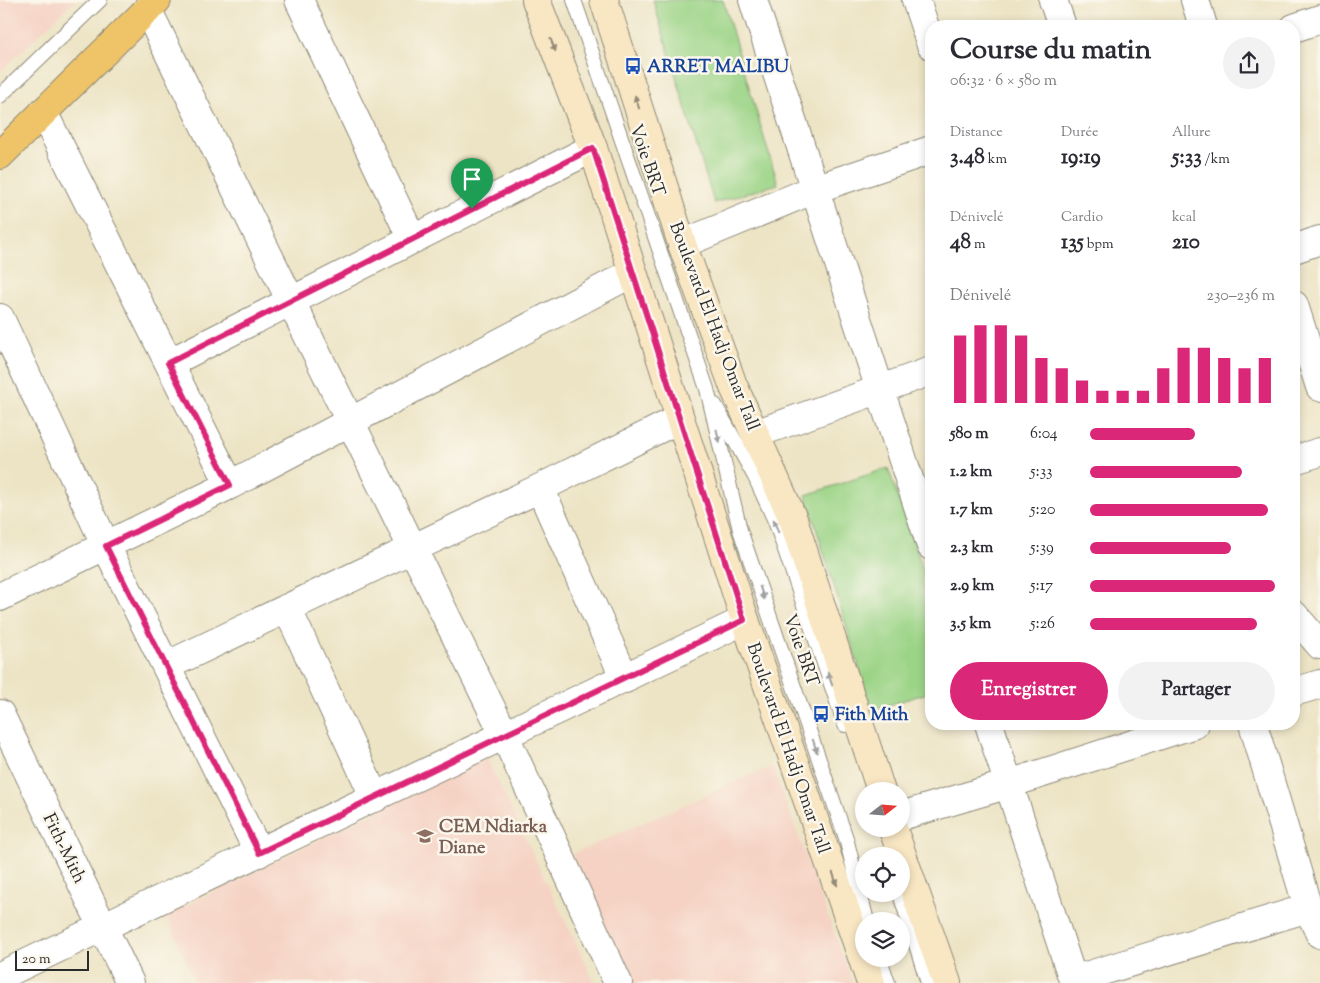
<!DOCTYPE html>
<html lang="fr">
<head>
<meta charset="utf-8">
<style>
	:root { --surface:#fff; --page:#f2f2f3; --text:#2b2b33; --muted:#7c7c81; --accent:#db2777 }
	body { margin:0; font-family:"Sorts Mill Goudy",serif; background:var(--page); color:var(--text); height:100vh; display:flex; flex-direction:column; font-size:19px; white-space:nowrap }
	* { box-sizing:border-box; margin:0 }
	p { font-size:16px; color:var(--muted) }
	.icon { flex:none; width:28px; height:28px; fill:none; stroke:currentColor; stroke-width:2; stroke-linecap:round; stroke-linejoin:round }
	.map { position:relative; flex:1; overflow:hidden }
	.sheet { position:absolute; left:925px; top:20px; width:375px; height:710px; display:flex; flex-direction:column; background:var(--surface); border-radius:20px; box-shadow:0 2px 8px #0003 }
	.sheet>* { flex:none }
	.needle { width:32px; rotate:73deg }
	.tools { position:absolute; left:855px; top:782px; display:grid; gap:10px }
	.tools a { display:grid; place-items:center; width:55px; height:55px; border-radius:50%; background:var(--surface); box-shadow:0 2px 8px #0003; font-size:25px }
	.scale { position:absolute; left:15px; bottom:12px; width:74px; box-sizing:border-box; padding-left:5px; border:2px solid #2b2b2b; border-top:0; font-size:14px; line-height:18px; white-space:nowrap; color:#2b2b2b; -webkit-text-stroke:4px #fbf7ec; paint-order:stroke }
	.pin { position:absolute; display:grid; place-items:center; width:42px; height:42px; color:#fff; margin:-51px -21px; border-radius:50% 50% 50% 0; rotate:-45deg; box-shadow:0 0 5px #0007 }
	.pin .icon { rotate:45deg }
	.round { display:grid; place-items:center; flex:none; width:52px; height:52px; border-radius:26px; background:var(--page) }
	.headline { display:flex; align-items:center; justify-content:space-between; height:85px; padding:0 25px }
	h1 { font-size:28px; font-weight:700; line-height:38px }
	.figures { display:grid; grid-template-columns:repeat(3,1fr); gap:8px; height:85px; padding:5px 25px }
	.figures div { display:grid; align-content:center }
	.figures b { font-size:21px; font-weight:700 }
	.figures small { font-size:14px; font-weight:400 }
	.figures p { font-size:14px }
	.chart { height:140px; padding:10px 25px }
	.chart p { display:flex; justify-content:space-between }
	.chart svg { width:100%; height:90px; margin-top:5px; stroke:var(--accent); stroke-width:6 }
	.button { display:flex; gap:10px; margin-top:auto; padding:10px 25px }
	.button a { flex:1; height:58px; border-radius:30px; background:var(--accent); color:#fff; font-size:20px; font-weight:700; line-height:58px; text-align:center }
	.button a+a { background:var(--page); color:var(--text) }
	ul { padding:0 25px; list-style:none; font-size:16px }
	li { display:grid; grid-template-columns:80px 60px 1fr; align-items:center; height:38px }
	li i { height:12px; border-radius:6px; background:var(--accent) }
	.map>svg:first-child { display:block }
	.built { fill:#f5d2c3 }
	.green { fill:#9cd487; stroke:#648059 }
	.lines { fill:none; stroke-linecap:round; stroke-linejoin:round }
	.service-casing { stroke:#8c8878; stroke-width:16 }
	.minor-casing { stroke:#8c8878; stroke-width:30 }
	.secondary-casing { stroke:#8c8878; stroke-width:30 }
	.primary-casing { stroke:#8c8878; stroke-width:30 }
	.service { stroke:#fff; stroke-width:14 }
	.minor { stroke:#fff; stroke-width:28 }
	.secondary { stroke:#f9e7c3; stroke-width:28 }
	.primary { stroke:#efc469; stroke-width:28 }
	.oneway { fill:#928977 }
	.oneway2 { fill:#a0a0a0 }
	.route-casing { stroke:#fff; stroke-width:10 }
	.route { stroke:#db2777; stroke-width:6 }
	.labels { text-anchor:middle; stroke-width:5; stroke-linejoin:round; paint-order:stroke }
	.transit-label { font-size:18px; font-weight:bold; fill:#164399; stroke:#fbf7ec; text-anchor:start }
	.street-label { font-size:18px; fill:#2b2b2b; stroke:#fbf7ec }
	.education-label { font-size:18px; font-weight:bold; fill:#785e54; stroke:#fbf7ec; text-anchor:start }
</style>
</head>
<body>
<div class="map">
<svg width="1320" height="983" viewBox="0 0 1320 983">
	<rect width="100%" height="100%" fill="#fbf7ec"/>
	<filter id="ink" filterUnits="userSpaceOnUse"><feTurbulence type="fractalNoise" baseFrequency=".02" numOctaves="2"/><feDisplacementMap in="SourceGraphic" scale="10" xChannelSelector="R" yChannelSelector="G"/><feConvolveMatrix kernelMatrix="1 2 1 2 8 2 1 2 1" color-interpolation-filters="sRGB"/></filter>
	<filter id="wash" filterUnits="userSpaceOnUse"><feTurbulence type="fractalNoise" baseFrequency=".0096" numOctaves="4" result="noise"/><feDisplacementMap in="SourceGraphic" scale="20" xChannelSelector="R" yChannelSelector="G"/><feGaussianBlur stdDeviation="1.12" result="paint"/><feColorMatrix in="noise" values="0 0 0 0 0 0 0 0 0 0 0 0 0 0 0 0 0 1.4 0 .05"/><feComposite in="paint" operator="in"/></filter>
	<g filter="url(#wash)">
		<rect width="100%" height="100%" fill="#ede4c5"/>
		<!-- built -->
		<path class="built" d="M0,0h75l-75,72z
			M486,757l109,226h-399l-30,-68z
			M772,766l81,217h-225l-56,-129z"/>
		<!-- green -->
		<path class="green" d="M653,0h70l55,184 -64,19z
			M888,468l43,126v98l-59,18 -66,-215z"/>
	</g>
	<g filter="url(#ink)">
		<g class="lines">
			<!-- service casing -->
			<g class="service-casing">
				<path id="service" d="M574,0l133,389 33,141 106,308 21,83
					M0,96l100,-96
					M715,405l40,72 20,44 70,204
					M900,894l28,89
					M880,959l8,24"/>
			</g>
			<!-- minor casing -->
			<g class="minor-casing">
				<path id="minor" d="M299,0l113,239
					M753,0l178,546
					M916,0l15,45
					M1053,0l9,26
					M1195,0l8,26
					M147,9l358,727 113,247
					M1294,28l26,-9
					M43,112l187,373
					M682,244l133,-55 116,-39
					M1294,249l26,-9
					M1294,305l26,82
					M0,318l106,228 153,307
					M169,363l424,-215
					M755,434l176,-63
					M1294,460l26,-8
					M540,488l85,191
					M0,597l230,-112 402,-212
					M287,608l88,190
					M1294,615l26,30
					M166,666l374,-178 139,-69
					M1294,692l26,-8
					M0,714l130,269
					M989,724l85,259
					M1253,724l55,184 12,26
					M901,816l108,-32 186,-60
					M0,976l745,-356
					M1073,980l235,-72"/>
			</g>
			<!-- secondary casing -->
			<g class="secondary-casing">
				<path id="secondary" d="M536,0l57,148 152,472 126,363
					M604,0l78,244 51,141 60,134 88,272
					M893,829l54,154"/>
			</g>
			<!-- primary casing -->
			<g class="primary-casing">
				<path id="primary" d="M0,155l157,-155"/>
			</g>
			<!-- service -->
			<use href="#service" class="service"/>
			<!-- minor -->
			<use href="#minor" class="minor"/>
			<!-- secondary -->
			<use href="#secondary" class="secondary"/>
			<!-- primary -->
			<use href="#primary" class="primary"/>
		</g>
		<!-- one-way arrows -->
		<defs><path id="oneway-solid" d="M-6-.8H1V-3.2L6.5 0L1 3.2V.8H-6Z" transform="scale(1.25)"/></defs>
		<g class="oneway">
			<use href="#oneway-solid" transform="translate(553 45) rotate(69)"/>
			<use href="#oneway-solid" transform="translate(637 102) rotate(-108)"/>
			<use href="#oneway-solid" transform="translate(835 879) rotate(71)"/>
		</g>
		<g class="oneway2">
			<use href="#oneway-solid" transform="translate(718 436) rotate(77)"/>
			<use href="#oneway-solid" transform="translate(776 526) rotate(-110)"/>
			<use href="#oneway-solid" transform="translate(762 593) rotate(71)"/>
			<use href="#oneway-solid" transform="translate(830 679) rotate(-109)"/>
			<use href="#oneway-solid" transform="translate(815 746) rotate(71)"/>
		</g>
	</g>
	<g class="lines" filter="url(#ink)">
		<!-- route casing -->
		<g class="route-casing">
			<path id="route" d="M593,148l151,472 -485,233 -153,-307 124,-61 -62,-122z"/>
		</g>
		<!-- route -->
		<use href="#route" class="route"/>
	</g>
	<!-- icons -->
	<defs>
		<g id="bus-bare" transform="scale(1.35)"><path d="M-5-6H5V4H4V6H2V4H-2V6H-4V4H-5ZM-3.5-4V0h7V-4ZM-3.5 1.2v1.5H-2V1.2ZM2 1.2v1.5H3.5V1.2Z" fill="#1a4fb4" stroke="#fbf7ec" stroke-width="2.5" paint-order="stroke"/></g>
		<g id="school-bare" transform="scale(1.35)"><path d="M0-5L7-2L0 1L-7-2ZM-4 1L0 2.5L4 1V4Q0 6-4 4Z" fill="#8d6e63" stroke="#fbf7ec" stroke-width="2.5" paint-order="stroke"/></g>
	</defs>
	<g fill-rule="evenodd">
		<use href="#bus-bare" x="633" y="66"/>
		<use href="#bus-bare" x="821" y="714"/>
		<use href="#school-bare" x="425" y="836"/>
	</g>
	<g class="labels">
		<!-- transit labels -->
		<g class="transit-label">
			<text x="647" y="72">ARRET MALIBU</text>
			<text x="835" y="720">Fith Mith</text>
		</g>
		<!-- street labels -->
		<g class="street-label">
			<text transform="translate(648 160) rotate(71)" y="6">Voie BRT</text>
			<text transform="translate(715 326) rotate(69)" y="6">Boulevard El Hadj Omar Tall</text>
			<text transform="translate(802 650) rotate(71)" y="6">Voie BRT</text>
			<text transform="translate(789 748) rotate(71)" y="6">Boulevard El Hadj Omar Tall</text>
			<text transform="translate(65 848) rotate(64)" y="6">Fith-Mith</text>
		</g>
		<!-- education labels -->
		<g class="education-label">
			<text x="439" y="832">CEM Ndiarka<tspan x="439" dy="21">Diane</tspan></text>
		</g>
	</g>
</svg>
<div class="tools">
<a><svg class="needle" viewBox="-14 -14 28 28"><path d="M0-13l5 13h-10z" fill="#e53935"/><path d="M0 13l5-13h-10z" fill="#7c7c81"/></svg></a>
<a><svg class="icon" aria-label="locate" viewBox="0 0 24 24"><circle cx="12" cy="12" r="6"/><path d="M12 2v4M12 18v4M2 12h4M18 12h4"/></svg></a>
<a><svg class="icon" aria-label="layers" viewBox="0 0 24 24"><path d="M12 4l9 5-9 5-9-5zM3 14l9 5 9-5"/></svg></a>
</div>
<div class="scale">20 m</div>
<div class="pin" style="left:472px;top:209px;background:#1e9e55"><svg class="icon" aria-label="arrive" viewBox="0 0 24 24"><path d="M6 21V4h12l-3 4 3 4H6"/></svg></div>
<section class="sheet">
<div class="headline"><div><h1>Course du matin</h1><p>06:32 · 6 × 580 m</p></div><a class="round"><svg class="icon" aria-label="share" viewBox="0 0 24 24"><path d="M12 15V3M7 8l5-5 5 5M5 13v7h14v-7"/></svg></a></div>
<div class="figures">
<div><p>Distance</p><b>3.48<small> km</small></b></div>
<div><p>Durée</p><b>19:19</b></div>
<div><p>Allure</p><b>5:33<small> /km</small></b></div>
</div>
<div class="figures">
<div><p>Dénivelé</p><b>48<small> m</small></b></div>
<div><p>Cardio</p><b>135<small> bpm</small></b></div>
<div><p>kcal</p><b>210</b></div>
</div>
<div class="chart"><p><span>Dénivelé</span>230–236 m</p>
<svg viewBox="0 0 160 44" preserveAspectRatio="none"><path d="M5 44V11M15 44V6M25 44V6M35 44V11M45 44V22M55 44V27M65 44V33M75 44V38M85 44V38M95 44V38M105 44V27M115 44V17M125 44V17M135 44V22M145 44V27M155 44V22"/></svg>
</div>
<ul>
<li><b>580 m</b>6:04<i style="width:57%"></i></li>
<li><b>1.2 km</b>5:33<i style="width:82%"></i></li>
<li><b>1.7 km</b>5:20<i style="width:96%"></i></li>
<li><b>2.3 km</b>5:39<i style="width:76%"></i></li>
<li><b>2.9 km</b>5:17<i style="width:100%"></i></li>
<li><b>3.5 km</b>5:26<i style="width:90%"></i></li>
</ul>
<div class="button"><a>Enregistrer</a><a>Partager</a></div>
</section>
</div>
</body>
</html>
